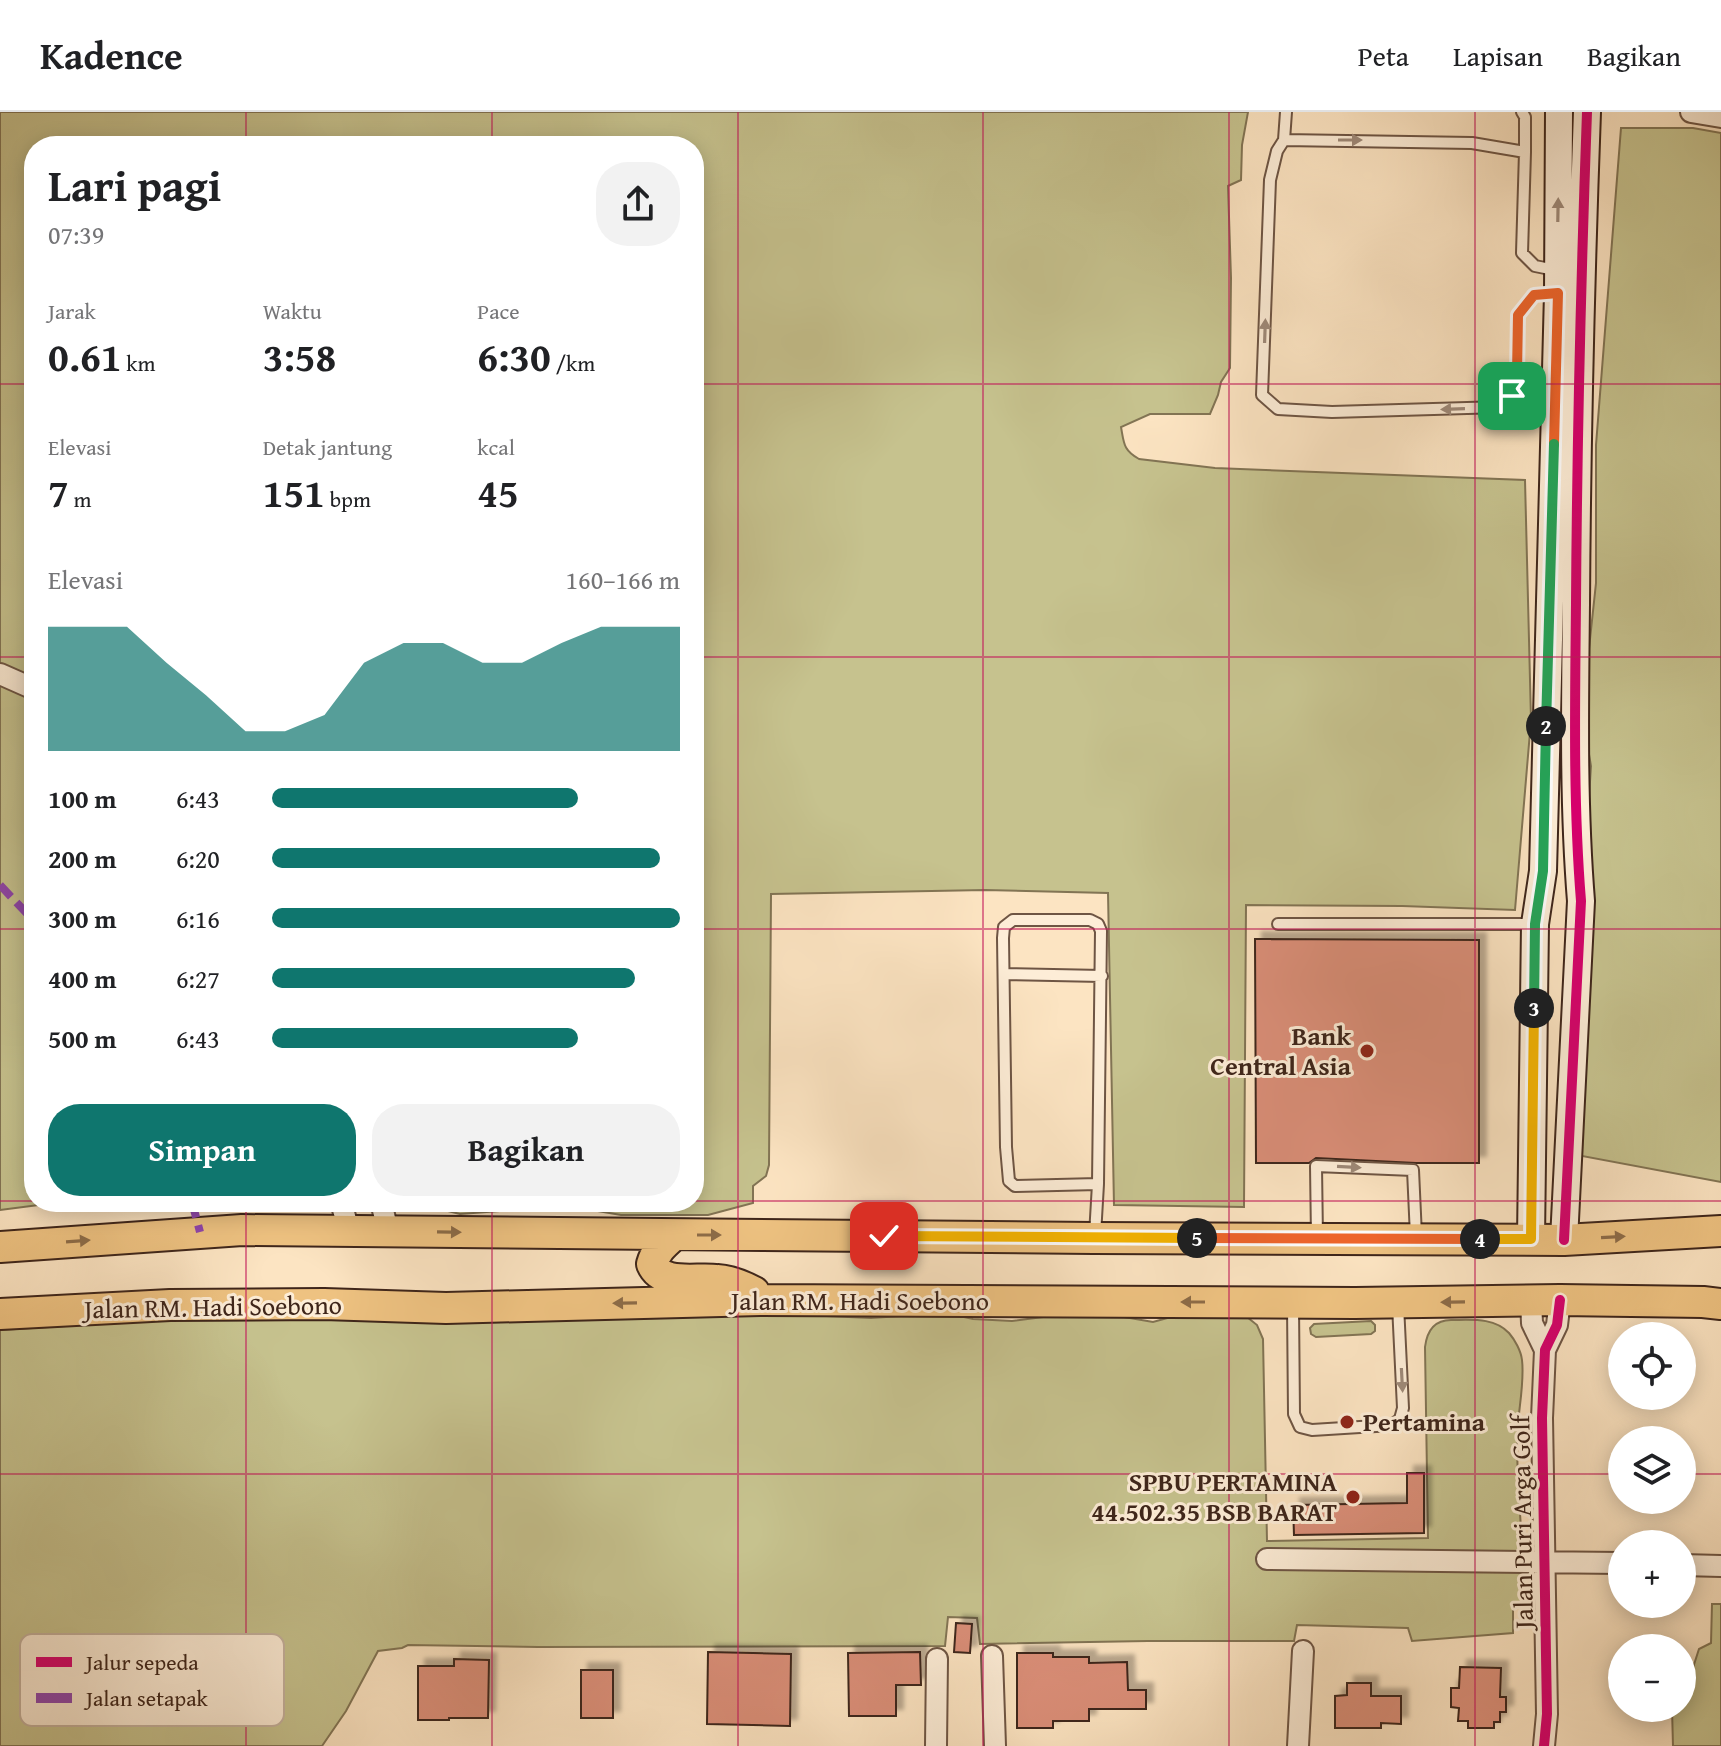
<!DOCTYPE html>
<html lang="id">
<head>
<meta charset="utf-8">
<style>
	:root { --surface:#fff; --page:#f2f2f2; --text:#202124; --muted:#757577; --line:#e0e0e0; --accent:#0f766e }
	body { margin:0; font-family:"Gentium Book Plus",serif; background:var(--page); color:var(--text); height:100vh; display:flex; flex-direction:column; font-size:30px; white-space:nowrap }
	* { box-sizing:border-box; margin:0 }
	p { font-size:26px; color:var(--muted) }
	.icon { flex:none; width:44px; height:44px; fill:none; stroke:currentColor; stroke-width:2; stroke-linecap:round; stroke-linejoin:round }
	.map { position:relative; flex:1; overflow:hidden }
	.details { position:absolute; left:24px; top:24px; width:680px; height:1076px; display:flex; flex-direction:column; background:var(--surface); border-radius:32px; box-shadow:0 4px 20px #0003 }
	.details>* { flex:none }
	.fabs { position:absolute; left:1608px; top:1210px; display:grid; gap:16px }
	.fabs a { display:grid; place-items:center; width:88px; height:88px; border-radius:50%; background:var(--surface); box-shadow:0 4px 20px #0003; font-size:40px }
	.pin { position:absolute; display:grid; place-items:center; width:68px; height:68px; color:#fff; margin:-34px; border-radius:16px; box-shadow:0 4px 12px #0006 }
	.km { position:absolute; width:40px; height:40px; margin:-20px; border-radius:50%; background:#222; color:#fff; font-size:22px; line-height:40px; text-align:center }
	.round { display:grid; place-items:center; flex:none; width:84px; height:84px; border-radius:32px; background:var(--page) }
	.summary { display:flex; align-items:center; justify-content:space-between; height:136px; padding:0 24px }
	h1 { font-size:44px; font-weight:800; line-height:60px }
	.metrics { display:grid; grid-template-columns:repeat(3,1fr); gap:12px; height:136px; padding:8px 24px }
	.metrics div { display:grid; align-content:center }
	.metrics b { font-size:40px; font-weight:800 }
	.metrics small { font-size:22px; font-weight:400 }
	.metrics p { font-size:22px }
	.chart { height:224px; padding:16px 24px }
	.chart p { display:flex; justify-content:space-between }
	.chart svg { width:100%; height:144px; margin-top:8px; fill:var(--accent); opacity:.7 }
	.action { display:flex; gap:16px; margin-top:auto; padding:16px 24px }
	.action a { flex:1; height:92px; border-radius:32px; background:var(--accent); color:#fff; font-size:32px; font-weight:800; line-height:92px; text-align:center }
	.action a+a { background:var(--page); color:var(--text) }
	ul { padding:0 24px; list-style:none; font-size:26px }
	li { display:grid; grid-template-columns:128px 96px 1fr; align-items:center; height:60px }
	li i { height:20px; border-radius:10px; background:var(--accent) }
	header { display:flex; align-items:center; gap:48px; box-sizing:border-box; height:112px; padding:0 40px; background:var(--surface); border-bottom:2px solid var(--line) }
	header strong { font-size:38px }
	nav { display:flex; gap:44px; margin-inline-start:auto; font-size:28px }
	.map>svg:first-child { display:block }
	.green { fill:#c6c28e; stroke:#827454; stroke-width:2 }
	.building { fill:#da8e78; stroke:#3e251a; stroke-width:2; filter:url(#shadow) }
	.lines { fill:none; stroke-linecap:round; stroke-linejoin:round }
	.lane-casing { stroke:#6e5544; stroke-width:14 }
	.street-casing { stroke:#6e5544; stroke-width:24 }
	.secondary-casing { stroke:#3e251a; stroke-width:30 }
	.primary-casing { stroke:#3e251a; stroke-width:34 }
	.lane { stroke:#fdedd7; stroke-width:10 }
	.street { stroke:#fdedd7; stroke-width:20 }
	.secondary { stroke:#fdedd7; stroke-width:26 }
	.primary { stroke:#eec281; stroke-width:30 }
	.quiet { stroke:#8e44ad; stroke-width:8; stroke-dasharray:16 8; stroke-linecap:butt }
	.cycleway-casing { stroke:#fdedd7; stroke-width:15 }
	.cycleway { stroke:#d6006c; stroke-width:10 }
	.oneway { fill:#9e8978 }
	.oneway2 { fill:#8d6c48 }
	.split-1-casing { stroke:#fff; stroke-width:16 }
	.split-2-casing { stroke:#fff; stroke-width:16 }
	.split-3-casing { stroke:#fff; stroke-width:16 }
	.split-4-casing { stroke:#fff; stroke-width:16 }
	.split-5-casing { stroke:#fff; stroke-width:16 }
	.split-6-casing { stroke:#fff; stroke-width:16 }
	.split-1 { stroke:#f0652b; stroke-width:10 }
	.split-2 { stroke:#22a559; stroke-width:10 }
	.split-3 { stroke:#22a559; stroke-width:10 }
	.split-4 { stroke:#f5b400; stroke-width:10 }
	.split-5 { stroke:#f0652b; stroke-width:10 }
	.split-6 { stroke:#f5b400; stroke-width:10 }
	.grid { fill:none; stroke:#c2185b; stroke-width:2; stroke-opacity:0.55 }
	.poi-dot { fill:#8f2418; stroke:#fdedd7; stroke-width:3 }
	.labels { text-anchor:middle; stroke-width:6; stroke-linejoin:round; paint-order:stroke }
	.poi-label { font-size:26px; font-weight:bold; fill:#3e251a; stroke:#fdedd7; text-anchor:end }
	.street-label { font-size:26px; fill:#3e251a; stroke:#fdedd7 }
	.key { fill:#fdedd7; stroke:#c4b19e; stroke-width:2 }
	.key-label { font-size:22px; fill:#3e251a }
</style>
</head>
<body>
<header>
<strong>Kadence</strong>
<nav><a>Peta</a><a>Lapisan</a><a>Bagikan</a></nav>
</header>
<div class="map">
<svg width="1721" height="1634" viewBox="0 0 1721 1634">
	<defs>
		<filter id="shadow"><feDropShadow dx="7" dy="-7" stdDeviation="2" flood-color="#0004"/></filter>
	</defs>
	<rect width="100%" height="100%" fill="#fce4c2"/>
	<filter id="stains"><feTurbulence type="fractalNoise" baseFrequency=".0025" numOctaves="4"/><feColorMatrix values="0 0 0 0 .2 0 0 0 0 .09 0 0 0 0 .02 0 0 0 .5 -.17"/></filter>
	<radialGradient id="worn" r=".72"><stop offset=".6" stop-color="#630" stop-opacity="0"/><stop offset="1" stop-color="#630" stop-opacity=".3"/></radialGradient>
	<!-- green -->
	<path class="green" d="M0,0h1248l-6,33 -1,35 -13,6 3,92 -1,90 -9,14 -3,13 -8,19h-60l-29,13c3,16 2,23 18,32l76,9 310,12 6,240 -16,190 -113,-4 -156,-1 -2,302 -130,-2 -6,-312 -123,-3 -214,4 -2,271 -3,11 -13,10v17l-45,12h-87l-35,-6 -74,1 -52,4 -16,-4 -30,-2 -4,-6h284v-1056h-660v1056h28l-62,8z
		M1621,16h72l28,5v1049l-139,-26 4,-312 5,-78 -9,-52 14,-131v-138z
		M219,1090h188l-12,6z
		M946,1201l27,6 39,2 39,-5 73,1 29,5 18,-5h76l10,8 6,14 4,202 161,-3 -3,-191c2,-16 9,-27 26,-27 20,0 43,-3 58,13 6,7 12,18 13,27 3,25 -5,55 -5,80 0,53 6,107 9,160l-13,6v27l-101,8 -4,-13 -111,-3 -3,16h-146l-168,3 -3,-26 -29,-1 -3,29 -407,1 -130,-2 -6,3 -24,3 -32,60 -24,35h-322v-416l180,-11 602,-5 89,4z
		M1371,1209l4,4v6l-4,3 -55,3 -5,-3 -1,-6 4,-4z
		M1712,1492h9v142h-48l-1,-38h10v-22l8,-9 9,-28 12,-6z"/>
	<!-- building -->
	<path class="building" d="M1255,827l224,1v223h-63l-100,-5 -7,5h-53z
		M1407,1361h17v60l-130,2 -1,-30 114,-2z
		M956,1511l16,1 -2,29 -16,-1z
		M708,1540l83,2 -1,72 -83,-2z
		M920,1540l1,33h-25v31h-47l-1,-63z
		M1017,1541h36v4h36v6l38,-1 1,28h18v19h-57v12h-36v7h-36z
		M454,1547l35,1 -1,58h-39v2h-31v-54h36z
		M1460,1555l41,1 -1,29h6v15h-6v10h-6v6h-26v-7h-10l1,-13 -8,-1v-19h8z
		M581,1558h32v48h-32z
		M1347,1571h24v13h30v28l-20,-1v5h-46v-32l12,-1z"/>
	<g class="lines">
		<!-- lane casing -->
		<g class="lane-casing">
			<path id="lane" d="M1522,0l3,5v35
				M1284,28l2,-28
				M1555,158l-20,-4 -13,-13 3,-101 -53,-9 -188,-3 -7,11 -7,29 -8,215 16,14 54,3 169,-5 11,-11 5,-22 1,-59 16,-20 25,-2
				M1278,812h255
				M1004,862l98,2
				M1095,1123l3,-51 3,-253 -3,-7 -8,-4h-77l-9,7 -1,11 3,209 3,34 6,5 83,-2
				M1317,1126l-1,-72 97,4 3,66
				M1293,1194l1,108 6,13 12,3 80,-5 8,-6 3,-11 -5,-103"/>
		</g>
		<!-- street casing -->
		<g class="street-casing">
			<path id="street" d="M1691,0l30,5
				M0,562l34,15
				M341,1090l8,29
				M381,1090l7,29
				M1531,1188l1,23 13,27
				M1267,1447l355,4
				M1682,1453l39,1
				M992,1544l3,90
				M936,1634l1,-87
				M1298,1634l5,-95
				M1544,1634l3,-32 -5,-296 3,-68 12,-25 3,-25"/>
		</g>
		<!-- secondary casing -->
		<g class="secondary-casing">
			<path id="secondary" d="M1531,1127l4,-315 8,-53 15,-578 1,-181
				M1564,1128l17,-339c-8,-99 -6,-198 -5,-297 1,-164 5,-328 11,-492"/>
		</g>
		<!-- primary casing -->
		<g class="primary-casing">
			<path id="primary" d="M674,1123c-10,9 -18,15 -22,29 10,23 45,13 65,16 13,1 26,6 37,12
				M0,1135l242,-17 852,8 470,2 157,-9
				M0,1202l170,-9 154,-1 122,4 314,-8 595,3 205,-3 143,2 18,2"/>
		</g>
		<!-- lane -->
		<use href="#lane" class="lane"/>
		<!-- street -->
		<use href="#street" class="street"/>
		<!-- secondary -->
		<use href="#secondary" class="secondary"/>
		<!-- primary -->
		<use href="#primary" class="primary"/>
		<!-- quiet -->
		<path class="quiet" d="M0,773l34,36
			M192,1090l8,30"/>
		<!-- cycleway casing -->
		<g class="cycleway-casing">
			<path id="cycleway" d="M1564,1128l17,-339c-8,-99 -6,-198 -5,-297 1,-164 5,-328 11,-492
				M1544,1634l3,-32 -5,-296 3,-68 12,-25 3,-25"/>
		</g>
		<!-- cycleway -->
		<use href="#cycleway" class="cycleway"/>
	</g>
	<!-- one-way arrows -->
	<defs><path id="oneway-solid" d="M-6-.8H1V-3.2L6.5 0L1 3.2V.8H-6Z" transform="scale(2)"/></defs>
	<g class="oneway">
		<use href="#oneway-solid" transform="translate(1350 28)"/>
		<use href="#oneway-solid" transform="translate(1558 98) rotate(-89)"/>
		<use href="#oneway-solid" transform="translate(1265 219) rotate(-88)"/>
		<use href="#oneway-solid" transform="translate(1453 297) rotate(178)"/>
		<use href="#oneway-solid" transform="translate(1349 1055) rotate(3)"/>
		<use href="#oneway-solid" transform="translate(1402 1268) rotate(87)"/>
	</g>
	<g class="oneway2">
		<use href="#oneway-solid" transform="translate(449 1120) rotate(1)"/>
		<use href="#oneway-solid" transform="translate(709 1123)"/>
		<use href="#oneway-solid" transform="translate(1613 1125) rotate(-3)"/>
		<use href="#oneway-solid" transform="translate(78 1129) rotate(-4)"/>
		<use href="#oneway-solid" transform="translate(1193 1190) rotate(-180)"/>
		<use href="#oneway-solid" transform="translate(1453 1190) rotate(179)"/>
		<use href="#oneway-solid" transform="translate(625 1191) rotate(179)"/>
	</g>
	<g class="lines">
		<!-- split-1 casing -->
		<g class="split-1-casing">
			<path id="split-1" d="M1512,284l5,-22 1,-59 16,-20 24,-2 -4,151"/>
		</g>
		<!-- split-2 casing -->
		<g class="split-2-casing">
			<path id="split-2" d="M1546,614l8,-282"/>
		</g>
		<!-- split-3 casing -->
		<g class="split-3-casing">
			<path id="split-3" d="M1534,896l1,-84 8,-53 3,-145"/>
		</g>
		<!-- split-4 casing -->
		<g class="split-4-casing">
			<path id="split-4" d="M1480,1127h51l3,-231"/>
		</g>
		<!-- split-5 casing -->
		<g class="split-5-casing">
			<path id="split-5" d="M1197,1126l283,1"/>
		</g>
		<!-- split-6 casing -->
		<g class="split-6-casing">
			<path id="split-6" d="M884,1124l313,2"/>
		</g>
		<!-- split-1 -->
		<use href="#split-1" class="split-1"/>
		<!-- split-2 -->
		<use href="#split-2" class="split-2"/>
		<!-- split-3 -->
		<use href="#split-3" class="split-3"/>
		<!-- split-4 -->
		<use href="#split-4" class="split-4"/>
		<!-- split-5 -->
		<use href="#split-5" class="split-5"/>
		<!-- split-6 -->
		<use href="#split-6" class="split-6"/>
	</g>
	<!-- grid -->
	<path class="grid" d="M246,0v34M492,0v34M738,0v1634M983,0v1634M1229,0v1634M1475,0v1634M0,272h34M694,272h1027M0,545h34M694,545h1027M0,817h34M694,817h1027M0,1089h34M694,1089h1027M246,1090v544M492,1090v544M0,1362h1622M1682,1362h39"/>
	<!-- markers -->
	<g class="poi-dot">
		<circle cx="1367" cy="939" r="8"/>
		<circle cx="1347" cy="1310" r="8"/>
		<circle cx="1353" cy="1385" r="8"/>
	</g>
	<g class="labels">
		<!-- poi labels -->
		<g class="poi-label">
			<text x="1351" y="933">Bank<tspan x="1351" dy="30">Central Asia</tspan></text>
			<text x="1363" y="1319" text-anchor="start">Pertamina</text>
			<text x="1337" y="1379">SPBU PERTAMINA<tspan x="1337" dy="30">44.502.35 BSB BARAT</tspan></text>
		</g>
		<!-- street labels -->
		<g class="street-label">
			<text x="860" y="1198">Jalan RM. Hadi Soebono</text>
			<text transform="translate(213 1195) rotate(-1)" y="9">Jalan RM. Hadi Soebono</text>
			<text transform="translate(1522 1410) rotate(-91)" y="9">Jalan Puri Arga Golf</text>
		</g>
	</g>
	<!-- legend -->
	<rect x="20" y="1522" width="264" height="92" rx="12" class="key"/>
	<rect x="36" y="1545" width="36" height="10" fill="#d6006c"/>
	<rect x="36" y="1581" width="36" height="10" fill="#8e44ad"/>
	<g class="key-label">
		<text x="86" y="1558">Jalur sepeda</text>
		<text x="86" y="1594">Jalan setapak</text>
	</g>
	<rect width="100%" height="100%" filter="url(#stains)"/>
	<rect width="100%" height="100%" fill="url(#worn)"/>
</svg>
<div class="fabs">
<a><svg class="icon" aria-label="locate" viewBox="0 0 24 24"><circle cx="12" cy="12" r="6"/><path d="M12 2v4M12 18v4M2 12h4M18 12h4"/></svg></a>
<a><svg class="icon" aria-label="layers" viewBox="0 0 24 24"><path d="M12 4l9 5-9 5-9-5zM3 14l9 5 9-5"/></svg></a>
<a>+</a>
<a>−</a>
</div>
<div class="pin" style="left:1512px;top:284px;background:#1e9e55"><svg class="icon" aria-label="arrive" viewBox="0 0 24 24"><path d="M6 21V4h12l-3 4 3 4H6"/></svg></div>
<div class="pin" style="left:884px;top:1124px;background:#d93025"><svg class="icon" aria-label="check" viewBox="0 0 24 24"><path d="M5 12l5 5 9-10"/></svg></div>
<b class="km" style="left:1546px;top:614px">2</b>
<b class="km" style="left:1534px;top:896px">3</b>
<b class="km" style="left:1480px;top:1127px">4</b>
<b class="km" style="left:1197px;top:1126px">5</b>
<section class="details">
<div class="summary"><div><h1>Lari pagi</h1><p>07:39</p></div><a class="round"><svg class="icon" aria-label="share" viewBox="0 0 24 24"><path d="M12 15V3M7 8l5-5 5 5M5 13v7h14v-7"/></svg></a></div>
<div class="metrics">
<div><p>Jarak</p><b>0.61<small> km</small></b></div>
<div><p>Waktu</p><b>3:58</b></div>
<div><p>Pace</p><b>6:30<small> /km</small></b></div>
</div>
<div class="metrics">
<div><p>Elevasi</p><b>7<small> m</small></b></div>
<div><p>Detak jantung</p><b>151<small> bpm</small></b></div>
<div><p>kcal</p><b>45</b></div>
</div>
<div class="chart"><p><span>Elevasi</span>160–166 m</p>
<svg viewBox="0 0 160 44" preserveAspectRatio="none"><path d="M0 44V6L10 6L20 6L30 17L40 27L50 38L60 38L70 33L80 17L90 11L100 11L110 17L120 17L130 11L140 6L150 6L160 6V44z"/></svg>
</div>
<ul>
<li><b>100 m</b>6:43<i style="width:75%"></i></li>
<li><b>200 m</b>6:20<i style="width:95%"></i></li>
<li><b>300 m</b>6:16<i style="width:100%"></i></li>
<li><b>400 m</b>6:27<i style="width:89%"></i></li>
<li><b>500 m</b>6:43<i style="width:75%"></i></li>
</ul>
<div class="action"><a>Simpan</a><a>Bagikan</a></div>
</section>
</div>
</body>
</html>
